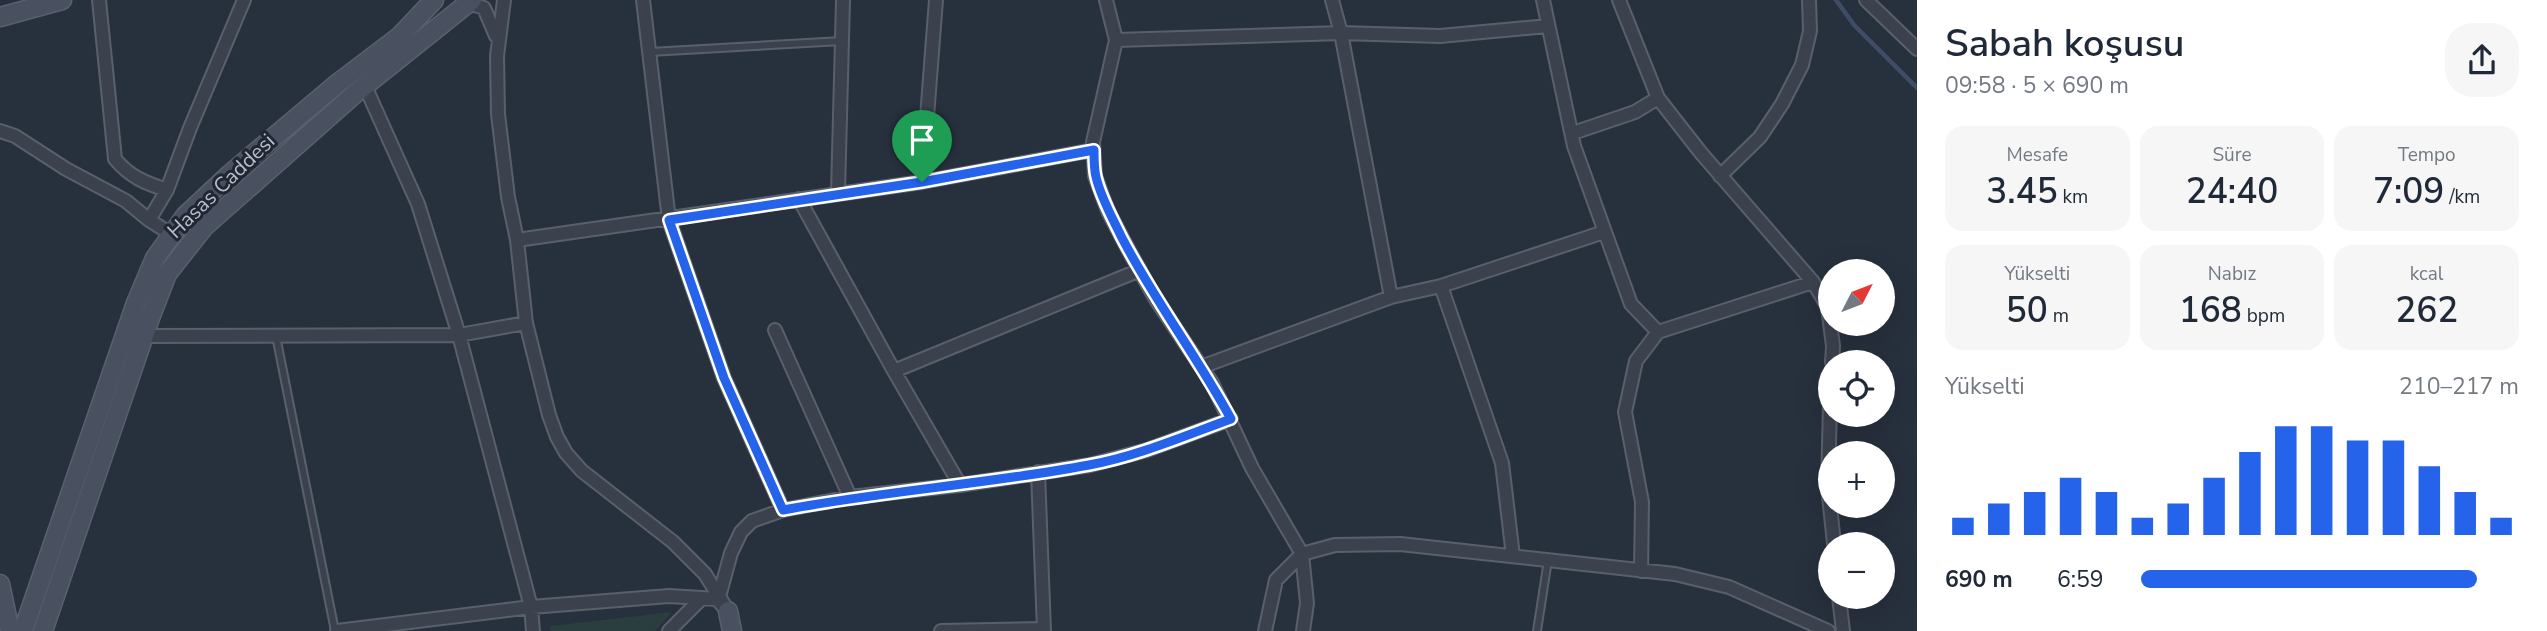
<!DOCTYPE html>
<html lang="tr">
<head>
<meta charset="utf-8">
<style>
	:root { --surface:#fff; --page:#f6f6f7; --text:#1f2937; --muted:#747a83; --accent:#2563eb }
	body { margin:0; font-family:"Nunito Sans",sans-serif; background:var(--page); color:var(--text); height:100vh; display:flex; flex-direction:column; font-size:26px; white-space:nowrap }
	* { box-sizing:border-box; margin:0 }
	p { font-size:23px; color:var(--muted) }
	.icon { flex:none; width:38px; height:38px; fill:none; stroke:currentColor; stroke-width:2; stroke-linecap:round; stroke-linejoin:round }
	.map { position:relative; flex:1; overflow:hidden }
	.panel { display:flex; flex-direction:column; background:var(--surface); width:630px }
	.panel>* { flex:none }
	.needle { width:46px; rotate:48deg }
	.tools { position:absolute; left:1818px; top:259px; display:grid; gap:14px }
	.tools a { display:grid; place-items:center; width:77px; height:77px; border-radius:50%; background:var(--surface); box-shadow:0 7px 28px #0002; font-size:35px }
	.pin { position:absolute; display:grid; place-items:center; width:60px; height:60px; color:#fff; margin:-72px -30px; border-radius:50% 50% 50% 0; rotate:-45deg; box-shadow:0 0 7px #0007 }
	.pin .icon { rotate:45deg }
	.round { display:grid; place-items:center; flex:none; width:74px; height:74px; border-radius:28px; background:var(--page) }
	.head { display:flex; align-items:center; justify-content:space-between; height:119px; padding:0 28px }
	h1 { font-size:38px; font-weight:600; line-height:52px }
	.figures { display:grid; grid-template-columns:repeat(3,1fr); gap:10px; height:119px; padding:7px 28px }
	.figures div { display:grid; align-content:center; border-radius:18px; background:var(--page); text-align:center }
	.figures b { font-size:35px; font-weight:600 }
	.figures small { font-size:19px; font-weight:400 }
	.figures p { font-size:19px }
	.chart { height:196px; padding:14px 28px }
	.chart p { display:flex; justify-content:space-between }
	.chart svg { width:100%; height:126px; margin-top:7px; stroke:var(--accent); stroke-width:6 }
	ul { padding:0 28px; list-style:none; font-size:23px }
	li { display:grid; grid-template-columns:112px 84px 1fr; align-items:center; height:52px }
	li i { height:18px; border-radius:9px; background:var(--accent) }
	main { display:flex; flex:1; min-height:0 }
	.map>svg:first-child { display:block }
	.green { fill:#2a3d3f }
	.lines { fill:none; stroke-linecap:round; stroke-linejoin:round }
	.stream { stroke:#3e4d65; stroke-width:4.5 }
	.lane-casing { stroke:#59606b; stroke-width:10 }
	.street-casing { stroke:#59606b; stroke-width:16 }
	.secondary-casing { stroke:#59606b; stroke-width:21 }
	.lane { stroke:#3b424e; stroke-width:6 }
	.street { stroke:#3b424e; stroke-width:12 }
	.secondary { stroke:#495160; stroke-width:18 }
	.route-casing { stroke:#fff; stroke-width:14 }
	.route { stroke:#2563eb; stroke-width:9 }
	.labels { text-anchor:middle; stroke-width:6; stroke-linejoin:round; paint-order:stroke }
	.street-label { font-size:21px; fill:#b7bdc8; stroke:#202733 }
</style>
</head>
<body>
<main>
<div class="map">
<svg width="1917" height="631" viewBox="0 0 1917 631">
	<rect width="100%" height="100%" fill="#27303d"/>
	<!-- green -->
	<path class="green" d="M672,612l-17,19h-104l-1,-5z"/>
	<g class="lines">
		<!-- stream -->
		<path class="stream" d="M1836,0l18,25 63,63"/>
		<!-- lane casing -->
		<g class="lane-casing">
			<path id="lane" d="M650,52l192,-11
				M276,336l59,295
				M1537,631l11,-71"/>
		</g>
		<!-- street casing -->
		<g class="street-casing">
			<path id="street" d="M99,0l16,159c15,18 30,24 52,31
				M504,0l-7,56 1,58 10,83 9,43 9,83 23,92 8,22 9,16 16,18 91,71 32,32 23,37
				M643,0l26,220 55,158 59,132
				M1106,0l10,40 -23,102 2,34 13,35 20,38 27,49 57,85 40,85 50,86 5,49 -4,28
				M1332,0l9,33 50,264
				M1543,0l31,146 57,158 27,28 155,-50
				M1619,0l39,98 43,55 112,129 15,25 5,39 -1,16
				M1866,0l51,49
				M464,8l8,-4 12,4 12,28
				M1116,40l225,-7 99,3 108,-10
				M365,86l53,118 41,131 72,272 2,24
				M0,131l15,5 51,33 60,32 23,19 22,14
				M1573,133l62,-21 23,-14
				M1720,176l40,-39 22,-33 20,-39 8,-34 -1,-31
				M922,182l14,-182
				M838,193l5,-193
				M799,199l95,172 66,114
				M149,220l18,-30 23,-62 54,-128
				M517,240l405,-58 171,-32
				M1441,286l61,177 11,93
				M775,330l75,167
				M144,336l315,-1 67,-12
				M1201,367l190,-70 50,-11 163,-54
				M894,371l246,-101
				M1830,404l-2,82 6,58
				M1038,472l6,159
				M1641,571l1,-69 -17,-90 11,-51 22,-29
				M719,597l12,-44 10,-21 11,-11 31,-11 67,-13 110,-12 130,-20 57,-15 84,-31
				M1839,597l4,34
				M337,631l194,-24 138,-11 48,3 6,7
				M669,631l32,-32
				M941,631l103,-2
				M1265,631l11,-51 26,-26 33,-9 65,-1 275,30 54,13 99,44"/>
		</g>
		<!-- secondary casing -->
		<g class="secondary-casing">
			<path id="secondary" d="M0,17l62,-17
				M0,584l10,47
				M728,611l4,20
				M23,631l113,-328 19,-45 30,-42 45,-42 108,-91 62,-47 34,-36
				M43,631l107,-313 17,-44 37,-47 153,-135 115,-92"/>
		</g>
		<!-- lane -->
		<use href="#lane" class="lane"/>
		<!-- street -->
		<use href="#street" class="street"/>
		<!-- secondary -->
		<use href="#secondary" class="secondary"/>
	</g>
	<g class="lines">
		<!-- route casing -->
		<g class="route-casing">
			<path id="route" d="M1094,150c0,9 0,19 2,27 5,21 16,40 25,59 33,64 76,120 110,183 -47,17 -93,37 -142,46 -102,19 -205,26 -306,45l-59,-132 -55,-158 253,-38z"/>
		</g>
		<!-- route -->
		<use href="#route" class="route"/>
	</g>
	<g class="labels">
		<!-- street labels -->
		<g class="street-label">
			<text transform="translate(221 186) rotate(-44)" y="7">Hasas Caddesi</text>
		</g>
	</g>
</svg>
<div class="tools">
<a><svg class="needle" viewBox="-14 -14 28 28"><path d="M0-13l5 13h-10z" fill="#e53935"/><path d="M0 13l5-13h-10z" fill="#747a83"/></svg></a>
<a><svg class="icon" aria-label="locate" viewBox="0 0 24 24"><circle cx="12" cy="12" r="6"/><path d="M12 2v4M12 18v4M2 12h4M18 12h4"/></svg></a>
<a>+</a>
<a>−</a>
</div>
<div class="pin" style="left:922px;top:182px;background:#1e9e55"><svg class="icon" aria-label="arrive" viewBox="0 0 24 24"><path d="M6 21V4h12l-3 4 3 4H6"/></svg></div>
</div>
<section class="panel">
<div class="head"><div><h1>Sabah koşusu</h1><p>09:58 · 5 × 690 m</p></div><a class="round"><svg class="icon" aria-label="share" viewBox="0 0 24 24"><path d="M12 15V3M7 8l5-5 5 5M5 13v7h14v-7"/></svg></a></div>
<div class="figures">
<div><p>Mesafe</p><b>3.45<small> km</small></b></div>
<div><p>Süre</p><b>24:40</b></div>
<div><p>Tempo</p><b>7:09<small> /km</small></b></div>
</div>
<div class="figures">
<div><p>Yükselti</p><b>50<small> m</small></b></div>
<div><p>Nabız</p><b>168<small> bpm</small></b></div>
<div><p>kcal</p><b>262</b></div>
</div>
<div class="chart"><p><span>Yükselti</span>210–217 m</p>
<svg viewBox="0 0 160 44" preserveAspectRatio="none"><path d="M5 44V38M15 44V33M25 44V29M35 44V24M45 44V29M55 44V38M65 44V33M75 44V24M85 44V15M95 44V6M105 44V6M115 44V11M125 44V11M135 44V20M145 44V29M155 44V38"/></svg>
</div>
<ul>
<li><b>690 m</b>6:59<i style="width:89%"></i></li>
</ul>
</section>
</main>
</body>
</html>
